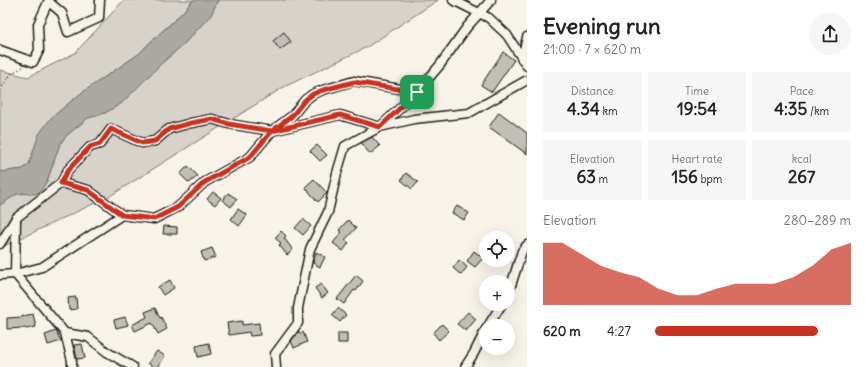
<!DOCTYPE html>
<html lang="en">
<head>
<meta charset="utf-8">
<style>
	:root { --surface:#fff; --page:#f6f6f6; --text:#222; --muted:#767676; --accent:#c8321e }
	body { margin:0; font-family:Delius,sans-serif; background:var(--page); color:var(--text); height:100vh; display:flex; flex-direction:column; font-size:15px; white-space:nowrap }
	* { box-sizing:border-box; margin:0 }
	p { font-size:13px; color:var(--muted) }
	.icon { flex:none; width:22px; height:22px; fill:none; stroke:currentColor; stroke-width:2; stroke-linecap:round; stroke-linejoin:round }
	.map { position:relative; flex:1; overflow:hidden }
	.details { display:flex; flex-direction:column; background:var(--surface); width:340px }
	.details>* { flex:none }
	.buttons { position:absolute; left:479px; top:231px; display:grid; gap:8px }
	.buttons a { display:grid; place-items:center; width:36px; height:36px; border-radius:50%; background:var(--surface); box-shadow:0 4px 16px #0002; font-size:20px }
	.pin { position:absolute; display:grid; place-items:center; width:34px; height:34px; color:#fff; margin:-17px; border-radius:8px; box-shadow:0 2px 6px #0006 }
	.round { display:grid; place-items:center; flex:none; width:42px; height:42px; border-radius:21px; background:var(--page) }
	.head { display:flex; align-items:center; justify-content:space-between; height:68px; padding:0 16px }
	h1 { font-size:22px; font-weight:700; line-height:30px }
	.figures { display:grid; grid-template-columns:repeat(3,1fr); gap:6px; height:68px; padding:4px 16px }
	.figures div { display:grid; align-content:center; border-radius:0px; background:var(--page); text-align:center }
	.figures b { font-size:17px; font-weight:700 }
	.figures small { font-size:11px; font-weight:400 }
	.figures p { font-size:11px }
	.chart { height:112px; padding:8px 16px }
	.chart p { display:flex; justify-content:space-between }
	.chart svg { width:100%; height:72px; margin-top:4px; fill:var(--accent); opacity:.7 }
	ul { padding:0 16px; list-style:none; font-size:13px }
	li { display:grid; grid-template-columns:64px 48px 1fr; align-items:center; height:30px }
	li i { height:10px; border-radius:5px; background:var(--accent) }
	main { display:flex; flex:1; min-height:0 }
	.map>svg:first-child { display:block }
	.green { fill:#d7d3cb; stroke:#7a7874 }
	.water { fill:#aca9a2; stroke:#72716c }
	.building { fill:#c0beb5; stroke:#1c1c1c }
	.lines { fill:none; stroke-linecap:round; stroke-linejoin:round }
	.street-casing { stroke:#1c1c1c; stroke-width:11 }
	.path { stroke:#1c1c1c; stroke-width:1.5; stroke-dasharray:1 3; stroke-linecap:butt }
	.street { stroke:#f7f3e8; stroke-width:8 }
	.route-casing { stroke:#fff; stroke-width:8 }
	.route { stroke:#c8321e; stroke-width:5 }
</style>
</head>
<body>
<main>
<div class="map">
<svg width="527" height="367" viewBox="0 0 527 367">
	<rect width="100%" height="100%" fill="#f7f3e8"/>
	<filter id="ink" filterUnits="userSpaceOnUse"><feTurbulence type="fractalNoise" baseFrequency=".025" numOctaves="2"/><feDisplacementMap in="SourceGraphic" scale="8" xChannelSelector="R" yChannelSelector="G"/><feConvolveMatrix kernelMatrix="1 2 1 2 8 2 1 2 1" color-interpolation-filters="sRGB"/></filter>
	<g filter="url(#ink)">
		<!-- green -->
		<path class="green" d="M124,0h69c-15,20 -37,34 -53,53l-60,41 -29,24 -15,25 -7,21 -6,5 -23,3v-102l28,7 47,-24z
			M218,0h220l-71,47 -85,41 -172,108 -110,52v-43l17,-11 21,-1 9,-12 13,-37 6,-8 22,-18 17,-5 17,-10 40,-40 23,-20 26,-28z"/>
		<!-- water -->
		<path class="water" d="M193,0h25l-7,15 -26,28 -23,20 -40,40 -17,10 -17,5 -22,18 -6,8 -13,37 -5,8 -4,4 -5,1 -11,-1 -5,1 -17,11v-33l23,-3 6,-5 10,-30 12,-16 29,-24 60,-41c17,-19 38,-33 53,-53z"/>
		<!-- building -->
		<path class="building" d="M284,32l7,10 -11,8 -7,-9z
			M503,52l11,8 -22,32 -11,-7z
			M499,112l28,21v21l-38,-27z
			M372,137l8,9 -10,8 -9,-11z
			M317,145l10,10 -7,6 -10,-10z
			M188,166l10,10 -9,7 -9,-9z
			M406,173l12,9 -6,7 -11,-9z
			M314,179l13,14 -9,9 -13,-15z
			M213,192l8,6 -6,7 -8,-6z
			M228,193l9,6 -6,8 -9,-7z
			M457,206l12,7 -5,7 -12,-7z
			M238,209l9,6 -8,11 -8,-7z
			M303,219l8,7 -8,9 -8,-7z
			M348,220l8,8 -11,12 4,3 -6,8 -10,-8 9,-11 -3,-2z
			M164,226l13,1v7h-14z
			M281,231l5,5 -2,2 9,12 -6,5 -8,-10 2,-2 -6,-5z
			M212,248l4,9 -12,4 -3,-9z
			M474,251l9,7 -8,9 -8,-6z
			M316,252l9,5 -5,10 -7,-4z
			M459,260l8,7 -6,8 -8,-7z
			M356,275l7,6 -7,10 -2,-1 -10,14 -7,-5z
			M170,280l4,8 -11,7 -5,-8z
			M321,284l7,9 -6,5 -7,-10z
			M76,297l1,12 -8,1 -1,-12z
			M155,308l5,10 1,-1 6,12 -9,5 -6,-11 -17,8 -3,-6 15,-8 -2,-5z
			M338,308l8,7 -6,7 -8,-7z
			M468,312l8,7 -10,12 -9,-7z
			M33,314l3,13 -10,2 -1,-1 -18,1v-11l16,-1v-1z
			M125,317l3,8 -12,3 -2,-8z
			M242,321v4l17,-2 1,12 -10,1 -1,-4 -20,3 -2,-12z
			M442,324l7,7 -10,9 -6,-7z
			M56,331l5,10 -13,4 -3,-10z
			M299,331l1,3 3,-2 4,10 -13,6 -3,-7z
			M338,333h9v10h-9z
			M209,343l2,11 -13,3 -2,-11z
			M82,344l3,14 -8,1 -3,-14z
			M157,351l8,5 -7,11h-5l-5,-4z"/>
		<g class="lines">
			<!-- street casing -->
			<g class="street-casing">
				<path id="street" d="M453,0l36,18 18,17 20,31
					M49,2l13,11 6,19 31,-14 1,-18
					M0,50l33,12 6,-11 -1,-27 11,-24
					M522,59l5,-22
					M61,183l7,-13 22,-23 10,-3 11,-15 31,14 13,-2 14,-12 22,-6 21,-4 17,5 43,7 68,-16 40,12 34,-8 55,-6 58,-33
					M16,218l-1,56 50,59 7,28v6
					M0,244l16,-26 45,-35 27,7 34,25
					M0,275l15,-1 27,-7 80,-52 32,4 24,-12 27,-25 45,-25 22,-26 20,-15 13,-16 8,-6 10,-4 31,-9 63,11
					M508,295l14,-44 5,-6
					M488,326l14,-22
					M65,333l23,4 19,15 26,15
					M276,367l-1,-13 23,-31v-15l12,-59 18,-37 9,-39 8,-27 35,-19 37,-35 23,-27 27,-38 24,-27
					M465,367l9,-14 12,-24"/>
			</g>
			<!-- path -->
			<path class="path" d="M0,90l11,-16 12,-7"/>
			<!-- street -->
			<use href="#street" class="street"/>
		</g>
	</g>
	<g class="lines" filter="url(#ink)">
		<!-- route casing -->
		<g class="route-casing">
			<path id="route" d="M417,92l-63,-10 -31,8 -10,4 -8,6 -13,16 -20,15 -43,-7 -17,-5 -21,4 -22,6 -14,12 -13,2 -31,-14 -11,15 -10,3 -22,23 -7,13 27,7 34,25 32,4 24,-12 27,-25 45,-25 22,-26 68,-16 40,12 37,-35"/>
		</g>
		<!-- route -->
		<use href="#route" class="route"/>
	</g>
</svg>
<div class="buttons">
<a><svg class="icon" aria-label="locate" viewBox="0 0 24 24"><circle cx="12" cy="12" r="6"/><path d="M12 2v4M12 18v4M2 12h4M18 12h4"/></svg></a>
<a>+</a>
<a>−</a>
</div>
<div class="pin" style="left:417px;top:92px;background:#1e9e55"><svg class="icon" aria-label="arrive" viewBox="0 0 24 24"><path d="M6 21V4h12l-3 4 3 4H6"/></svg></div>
</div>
<section class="details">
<div class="head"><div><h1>Evening run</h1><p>21:00 · 7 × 620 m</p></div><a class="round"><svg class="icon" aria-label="share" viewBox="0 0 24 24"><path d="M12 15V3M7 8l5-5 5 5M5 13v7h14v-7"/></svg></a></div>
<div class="figures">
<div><p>Distance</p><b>4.34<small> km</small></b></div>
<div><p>Time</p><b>19:54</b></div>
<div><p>Pace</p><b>4:35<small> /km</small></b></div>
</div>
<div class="figures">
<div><p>Elevation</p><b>63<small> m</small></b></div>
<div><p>Heart rate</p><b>156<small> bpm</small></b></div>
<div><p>kcal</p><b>267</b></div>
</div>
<div class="chart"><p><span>Elevation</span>280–289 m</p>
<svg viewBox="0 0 160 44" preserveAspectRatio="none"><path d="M0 44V6L10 6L20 13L30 20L40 24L50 27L60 34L70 38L80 38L90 34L100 31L110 31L120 31L130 27L140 20L150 10L160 6V44z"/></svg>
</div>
<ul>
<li><b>620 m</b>4:27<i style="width:83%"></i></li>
</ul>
</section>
</main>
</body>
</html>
